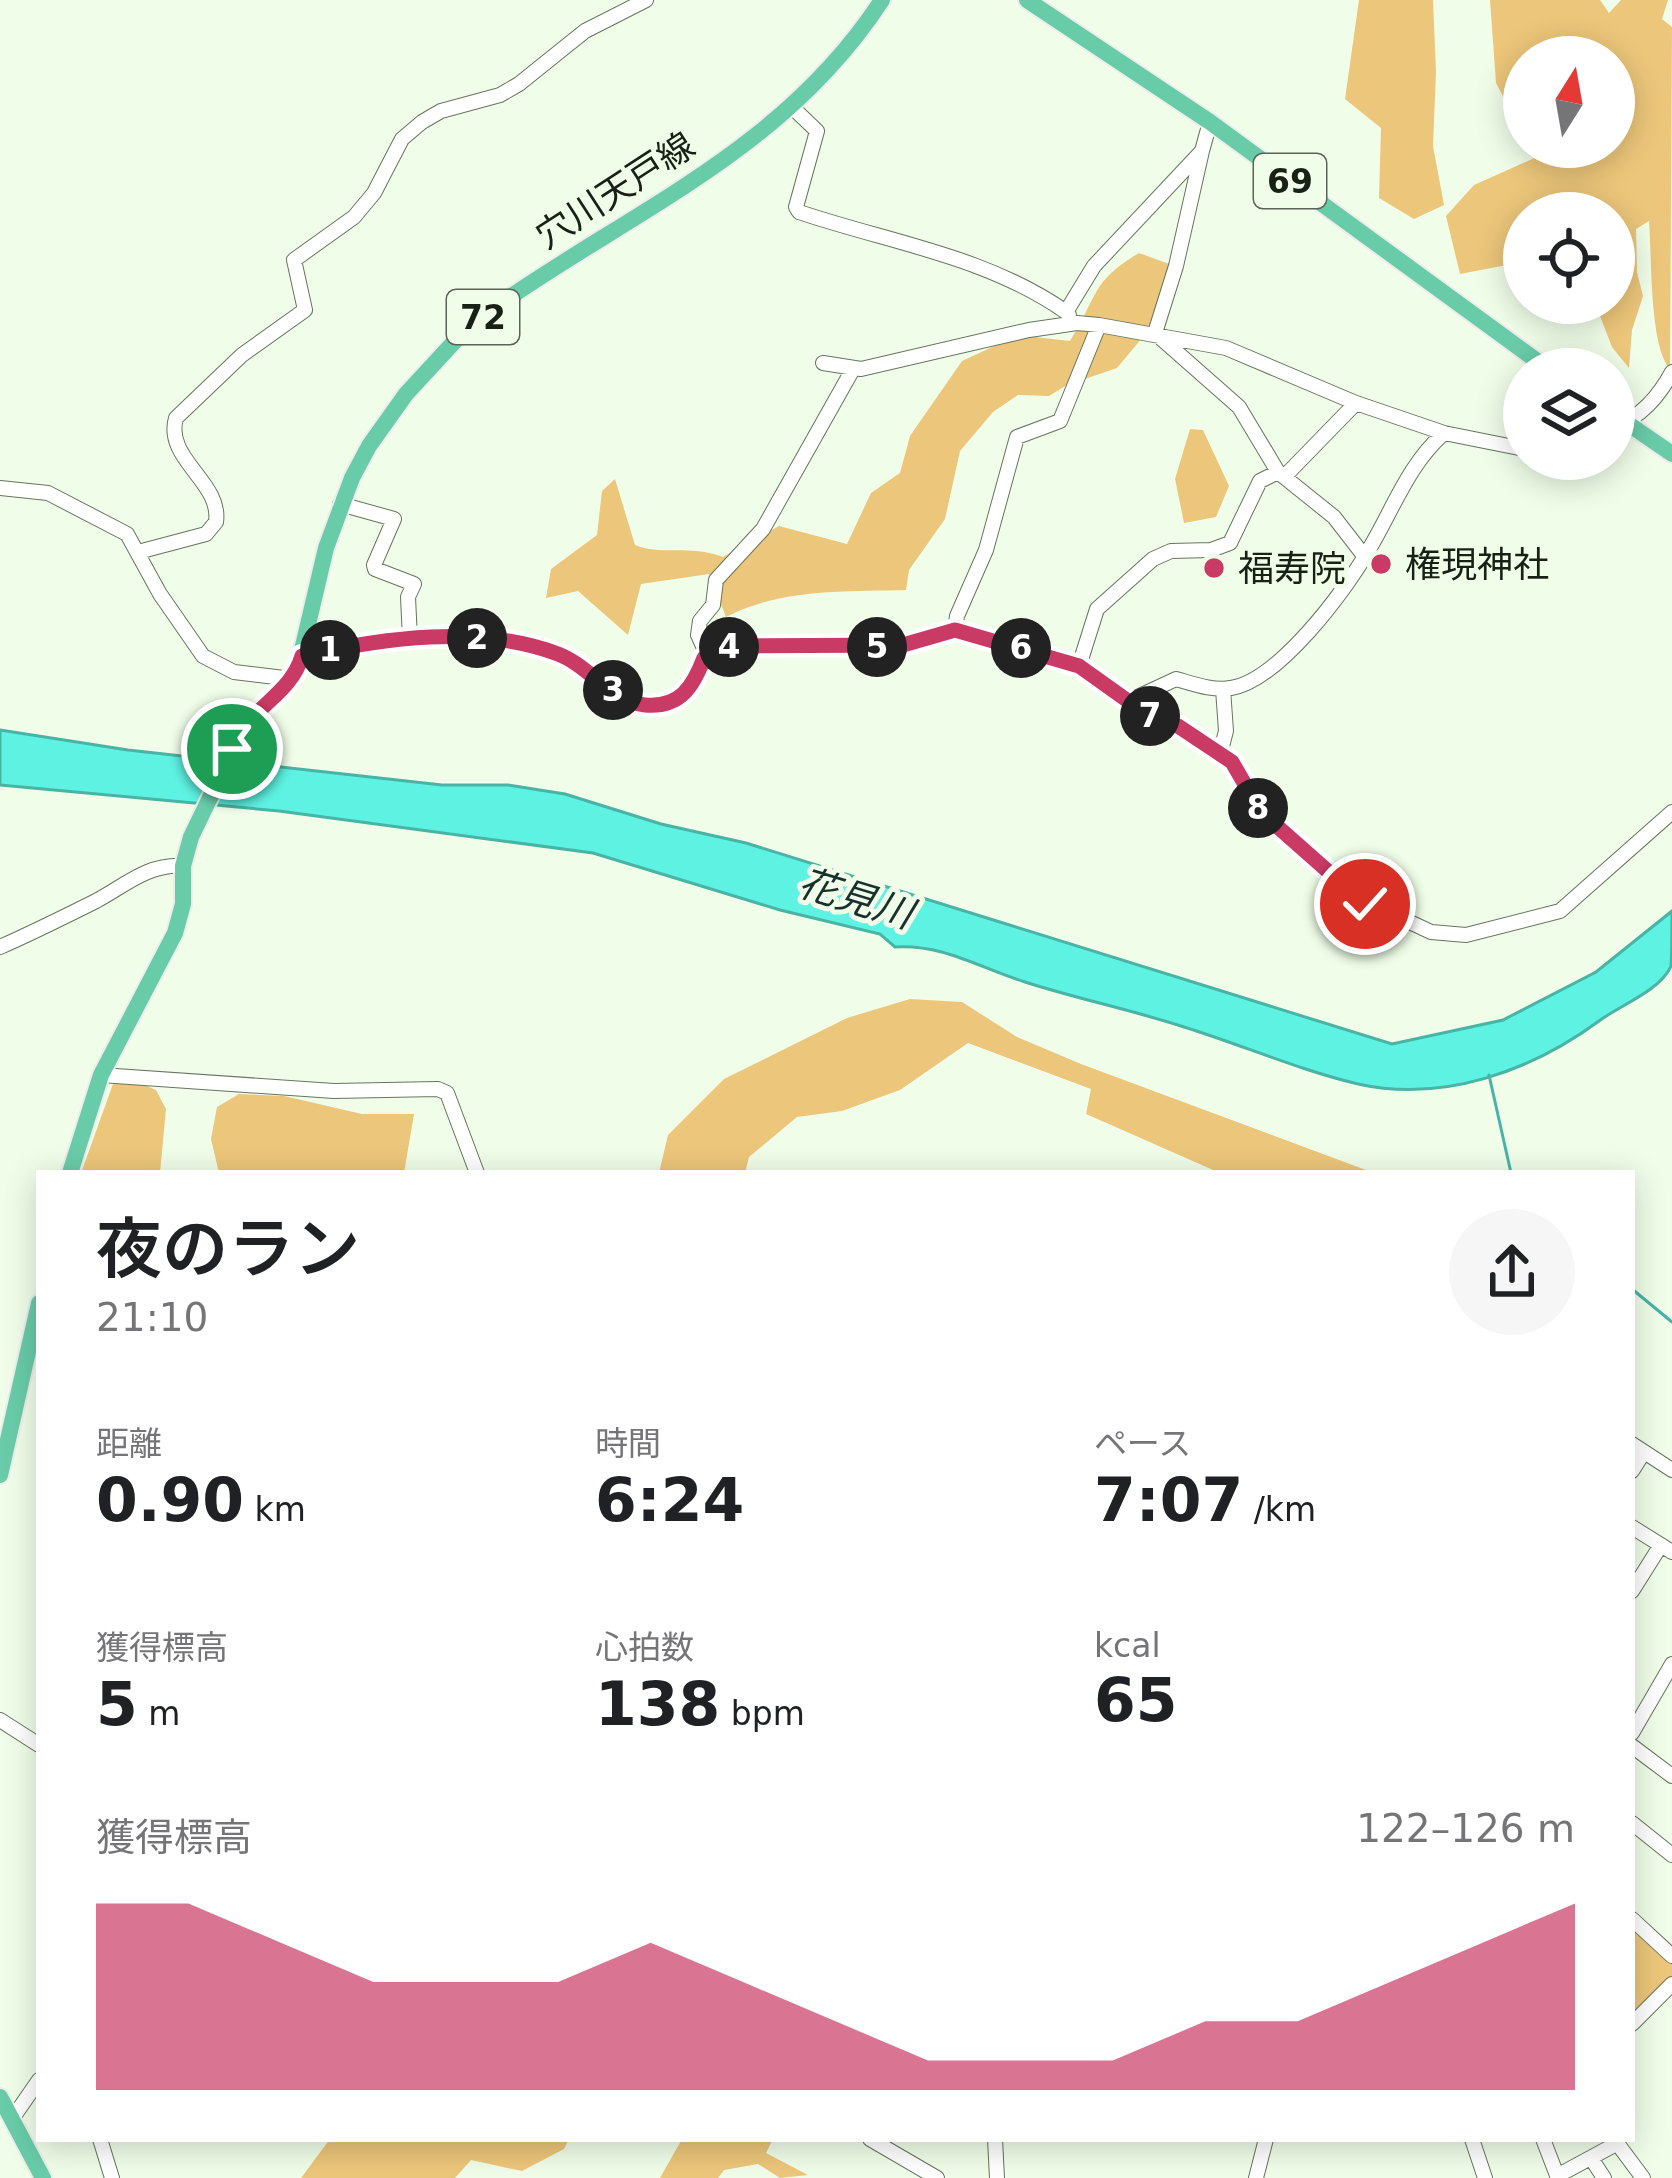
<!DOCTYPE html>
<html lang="ja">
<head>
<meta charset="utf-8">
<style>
	:root { --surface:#fff; --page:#f6f6f6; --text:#202124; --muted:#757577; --accent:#c93b65 }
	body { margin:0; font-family:"DejaVu Sans","Noto Sans JP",sans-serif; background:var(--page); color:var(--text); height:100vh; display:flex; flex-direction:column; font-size:45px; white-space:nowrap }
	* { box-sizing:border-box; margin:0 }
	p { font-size:39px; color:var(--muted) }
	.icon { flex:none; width:66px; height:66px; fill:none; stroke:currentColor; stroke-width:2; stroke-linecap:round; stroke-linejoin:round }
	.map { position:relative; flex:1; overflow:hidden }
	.details { position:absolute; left:36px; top:1170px; width:1599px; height:972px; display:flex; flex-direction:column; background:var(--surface); border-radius:0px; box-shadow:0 6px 30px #0003 }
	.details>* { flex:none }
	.needle { width:78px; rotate:11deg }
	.buttons { position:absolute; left:1503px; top:36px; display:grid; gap:24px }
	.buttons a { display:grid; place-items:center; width:132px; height:132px; border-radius:50%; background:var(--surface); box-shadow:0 6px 30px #0003; font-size:60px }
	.pin { position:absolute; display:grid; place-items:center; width:102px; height:102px; color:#fff; margin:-51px; border:6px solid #fff; border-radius:50%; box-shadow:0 3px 12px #0007 }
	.km { position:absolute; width:60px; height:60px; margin:-30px; border-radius:50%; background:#222; color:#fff; font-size:33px; line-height:60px; text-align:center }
	.round { display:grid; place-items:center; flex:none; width:126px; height:126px; border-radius:63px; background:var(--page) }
	.overview { display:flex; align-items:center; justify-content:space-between; height:204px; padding:0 60px }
	h1 { font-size:66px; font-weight:600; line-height:90px }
	.stats { display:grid; grid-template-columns:repeat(3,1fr); gap:18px; height:204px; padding:12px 60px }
	.stats div { display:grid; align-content:center }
	.stats b { font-size:60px; font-weight:600 }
	.stats small { font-size:33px; font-weight:400 }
	.stats p { font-size:33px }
	.chart { height:336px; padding:24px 60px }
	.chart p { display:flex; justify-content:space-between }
	.chart svg { width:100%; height:216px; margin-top:12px; fill:var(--accent); opacity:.7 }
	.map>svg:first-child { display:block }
	.green { fill:#ecc67a }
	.water { fill:#5df2e2; stroke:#49b3a5; stroke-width:3 }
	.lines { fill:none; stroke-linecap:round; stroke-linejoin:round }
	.stream { stroke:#49b3a5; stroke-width:3 }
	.minor-casing { stroke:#66755d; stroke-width:16 }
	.major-casing { stroke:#ededec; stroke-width:20 }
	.minor { stroke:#fff; stroke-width:14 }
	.major { stroke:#69cca9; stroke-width:16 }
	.route-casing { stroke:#fff; stroke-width:24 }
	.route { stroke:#c93b65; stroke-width:15 }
	.poi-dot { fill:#c93b65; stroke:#f0fee9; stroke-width:4.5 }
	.labels { text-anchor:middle; stroke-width:10; stroke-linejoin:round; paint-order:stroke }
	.shield { fill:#f0fee9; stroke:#5a6355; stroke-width:3 }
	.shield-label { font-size:33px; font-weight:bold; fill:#192016 }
	.street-label { font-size:36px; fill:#192016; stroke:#f0fee9 }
	.poi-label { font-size:36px; fill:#192016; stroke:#f0fee9; text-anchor:start }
	.water-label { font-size:39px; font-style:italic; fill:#18312e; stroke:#f0fee9 }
</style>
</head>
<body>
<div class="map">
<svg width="1672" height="2178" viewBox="0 0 1672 2178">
	<rect width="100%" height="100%" fill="#f0fee9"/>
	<!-- green -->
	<path class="green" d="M1359,0h74l3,72 -3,74 11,59 -30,14 -35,-21 2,-70 -36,-29z
		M1490,0h110l9,13 12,-13h47l-6,19 10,8 -2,342c-21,-22 -18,-114 -21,-148l-13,8 1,43 6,24 -11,34 -3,38 -17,-21 -17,-44h19v-90h-90v53l-12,-2 -52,10 -14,-58 28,-31 65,-29 -1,-9h76v-90h-90v67l-7,-1 -21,-40z
		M1139,253l33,12 -20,61 -35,42 -50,17 -18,11 -31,-1 -25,17 -33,39 -15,68 -36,51 -3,20c-63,2 -123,-2 -180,27l-17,-43 -68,10 -13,51 -50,-44 -32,7 5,-29 46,-34 5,-44 13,-12 20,66c27,11 54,-1 88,12l56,-31 68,18 24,-51 29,-20 10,-37 52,-75 56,-26 52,6c28,-44 20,-59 69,-88z
		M1190,429l13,1 26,56 -13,31 -32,6 -9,-44z
		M910,999l52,3 55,35 64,27 293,109h-154l-134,-59 5,-25 -123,-46 -68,47 -58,21 -45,6 -48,40 -4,16h-86l9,-38 56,-56 123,-61z
		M129,1078l27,12 10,19 -6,64h-79l32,-89z
		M239,1094l45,2 78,18h52l-10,59h-185l-8,-34 6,-32z
		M1632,1925l40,38v16l-40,38z
		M330,2139h239l-5,10 -42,22 -51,-11 -16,18h-154z
		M682,2139h91l-7,14 42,22 -28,3 -22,-14 -34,6 -6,8h-58z"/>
	<!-- water -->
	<path class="water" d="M0,730l128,20 314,35h66l57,9 96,30 85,19 646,201 111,-24 93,-48 76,-61c0,15 0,41 -1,55 -11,25 -51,39 -72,55 -68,50 -156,82 -241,63 -59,-14 -116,-39 -174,-57 -52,-17 -106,-28 -159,-45 -45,-14 -82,-38 -130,-35l-15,-13 -100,-24 -187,-57 -314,-42 -279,-26z"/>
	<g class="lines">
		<!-- stream -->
		<path class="stream" d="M1489,1075l22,98
			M1632,1289l40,33"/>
		<!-- minor casing -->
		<g class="minor-casing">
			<path id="minor" d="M793,108l24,23 -21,76 3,5c92,31 187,44 267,100
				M1202,151l-26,115 -21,67 84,74 39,65
				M1069,315l-3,-3 28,-46 108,-115 8,-29
				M823,363l38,6 168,-39 48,-7 22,2 127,23 130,55 88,30
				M1614,425c26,-5 46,-31 58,-53
				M1284,477l72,-74
				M0,488l48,5 79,41 33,60 43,62 31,16 58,7
				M340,504l54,15 -20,46 1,4 39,15 -6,13 2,42
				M138,552l68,-18 10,-12c6,-40 -52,-63 -40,-104l66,-63 63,-45 -11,-50 60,-43 20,-24 28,-54 20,-17 19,-11 59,-16 19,-11 66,-53 61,-31
				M955,630l2,-14 29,-66 31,-113 43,-16 39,-96
				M707,655l-9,-20 2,-14 13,-16 3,-25 47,-51 90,-160
				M302,656c72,-15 195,-34 263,1 25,13 49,43 78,48 57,8 43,-48 83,-57 14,-4 31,-1 45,-1 43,0 87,4 129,-2 26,-3 45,-17 71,-11l120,37 58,45 29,10 54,36 29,50 56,46 33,36 81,38 35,3 94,-24 112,-99
				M1079,666l18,-57 56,-50 18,-8 40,-1 19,-7 30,-62 18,-9 56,45 31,40
				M1131,700l45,-21c18,5 36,12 55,9 47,-7 114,-97 137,-137 25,-41 39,-85 76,-118l80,16
				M1220,754l6,-23 -3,-42
				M0,947c32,-14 64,-30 96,-46 30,-16 51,-37 87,-35
				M101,1075l233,16 104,-2 9,4 30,80
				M1632,1444l40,26
				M1632,1471l12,-19
				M1632,1527l40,25
				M1632,1591l29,-46
				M0,1720l39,25
				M1632,1733l40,-69
				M1632,1746l40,30
				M1632,1823l40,32
				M1632,1919l40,37
				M1632,2024l40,-40
				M12,2119l27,-39
				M100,2139l12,39
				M870,2139l67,39
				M995,2139l2,39
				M1472,2139l13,39
				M1543,2139l15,39
				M1614,2139l29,39
				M1591,2158l13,20
				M1557,2176l59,-32
				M1256,2178l10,-39"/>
		</g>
		<!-- major casing -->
		<g class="major-casing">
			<path id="major" d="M1027,0l183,122 338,247
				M1614,414l58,40
				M70,1173l31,-98 74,-142 8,-29v-38l8,-29 56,-116 38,-33 13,-21 28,-119 26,-70 17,-32 37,-52 49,-53 39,-33c141,-99 290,-158 388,-308
				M0,1475l39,-172
				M0,2097l43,81"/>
		</g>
		<!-- minor -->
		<use href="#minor" class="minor"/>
		<!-- major -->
		<use href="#major" class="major"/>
	</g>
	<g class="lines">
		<!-- route casing -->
		<g class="route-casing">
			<path id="route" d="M232,749c19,-44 58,-53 70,-93 81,-18 176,-32 256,-2 30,11 54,48 87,51 35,3 48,-18 59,-47l25,-12 174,-1 52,-15 124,36 70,50 29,10 54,36 29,50 104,92"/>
		</g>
		<!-- route -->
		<use href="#route" class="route"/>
	</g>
	<!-- markers -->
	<g class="poi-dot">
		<circle cx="1381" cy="564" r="12"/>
		<circle cx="1214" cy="568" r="12"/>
	</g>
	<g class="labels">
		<!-- shield labels -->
		<g class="shield">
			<rect x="1254" y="154" width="72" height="54" rx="9"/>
			<rect x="447" y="290" width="72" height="54" rx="9"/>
		</g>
		<g class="shield-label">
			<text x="1290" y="193">69</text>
			<text x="483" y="329">72</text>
		</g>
		<!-- street labels -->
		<g class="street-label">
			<text transform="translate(615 190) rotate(-33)" y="13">穴川天戸線</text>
		</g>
		<!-- poi labels -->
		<g class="poi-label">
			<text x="1405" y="577">権現神社</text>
			<text x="1238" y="581">福寿院</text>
		</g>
		<!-- water labels -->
		<g class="water-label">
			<text transform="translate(856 898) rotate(17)" y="14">花見川</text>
		</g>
	</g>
</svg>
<div class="buttons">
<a><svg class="needle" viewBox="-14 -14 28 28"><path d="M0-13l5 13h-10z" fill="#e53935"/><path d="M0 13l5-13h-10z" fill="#757577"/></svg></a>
<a><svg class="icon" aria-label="locate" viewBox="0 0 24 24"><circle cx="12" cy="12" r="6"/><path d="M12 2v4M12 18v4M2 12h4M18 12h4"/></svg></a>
<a><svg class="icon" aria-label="layers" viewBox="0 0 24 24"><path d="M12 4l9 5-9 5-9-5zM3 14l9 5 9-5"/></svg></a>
</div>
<div class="pin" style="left:232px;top:749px;background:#1e9e55"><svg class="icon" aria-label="arrive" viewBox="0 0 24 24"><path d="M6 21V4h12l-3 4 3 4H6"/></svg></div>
<div class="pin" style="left:1365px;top:904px;background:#d93025"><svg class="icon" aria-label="check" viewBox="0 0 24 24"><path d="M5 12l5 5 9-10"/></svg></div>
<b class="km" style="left:330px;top:650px">1</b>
<b class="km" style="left:477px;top:638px">2</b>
<b class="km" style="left:613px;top:690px">3</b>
<b class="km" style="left:729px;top:647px">4</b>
<b class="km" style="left:877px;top:647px">5</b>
<b class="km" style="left:1021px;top:648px">6</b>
<b class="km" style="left:1150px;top:716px">7</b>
<b class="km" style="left:1258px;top:808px">8</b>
<section class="details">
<div class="overview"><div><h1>夜のラン</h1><p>21:10</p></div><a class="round"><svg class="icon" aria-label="share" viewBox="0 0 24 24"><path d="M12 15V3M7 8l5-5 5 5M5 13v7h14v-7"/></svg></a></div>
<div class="stats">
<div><p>距離</p><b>0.90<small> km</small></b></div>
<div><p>時間</p><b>6:24</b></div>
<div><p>ペース</p><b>7:07<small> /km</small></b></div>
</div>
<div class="stats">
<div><p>獲得標高</p><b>5<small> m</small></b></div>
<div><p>心拍数</p><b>138<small> bpm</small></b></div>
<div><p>kcal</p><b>65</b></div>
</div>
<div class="chart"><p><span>獲得標高</span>122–126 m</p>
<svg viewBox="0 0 160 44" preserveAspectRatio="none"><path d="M0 44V6L10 6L20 14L30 22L40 22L50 22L60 14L70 22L80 30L90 38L100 38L110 38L120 30L130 30L140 22L150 14L160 6V44z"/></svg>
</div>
</section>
</div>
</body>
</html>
